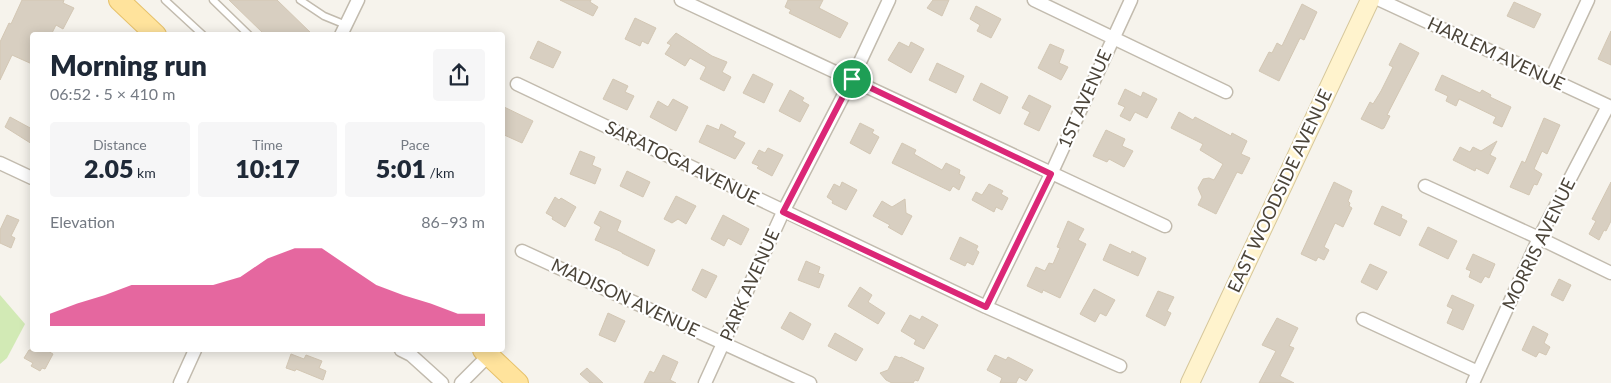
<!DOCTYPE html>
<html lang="en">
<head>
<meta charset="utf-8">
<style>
	:root { --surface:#fff; --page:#f6f6f7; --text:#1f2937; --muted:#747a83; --accent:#db2777 }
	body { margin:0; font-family:Lato,sans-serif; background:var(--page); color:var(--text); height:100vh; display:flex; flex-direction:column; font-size:19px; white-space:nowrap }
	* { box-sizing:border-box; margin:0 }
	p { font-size:16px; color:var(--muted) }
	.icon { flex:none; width:28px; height:28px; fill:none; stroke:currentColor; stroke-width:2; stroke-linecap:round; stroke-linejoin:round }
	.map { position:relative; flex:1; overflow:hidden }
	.side { position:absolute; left:30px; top:32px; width:475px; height:320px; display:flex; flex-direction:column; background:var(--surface); border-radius:5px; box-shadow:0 2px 12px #0003 }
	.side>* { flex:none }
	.pin { position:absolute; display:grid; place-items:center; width:42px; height:42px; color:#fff; margin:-21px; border:2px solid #fff; border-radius:50%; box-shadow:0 1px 5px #0007 }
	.round { display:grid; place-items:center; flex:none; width:52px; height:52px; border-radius:5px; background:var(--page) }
	.overview { display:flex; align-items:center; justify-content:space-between; height:85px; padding:0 20px }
	h1 { font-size:28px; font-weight:800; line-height:38px }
	.metrics { display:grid; grid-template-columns:repeat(3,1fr); gap:8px; height:85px; padding:5px 20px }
	.metrics div { display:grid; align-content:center; border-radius:5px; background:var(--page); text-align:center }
	.metrics b { font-size:25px; font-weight:800 }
	.metrics small { font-size:14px; font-weight:400 }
	.metrics p { font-size:14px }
	.chart { height:140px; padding:10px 20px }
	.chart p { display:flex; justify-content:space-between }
	.chart svg { width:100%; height:90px; margin-top:5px; fill:var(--accent); opacity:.7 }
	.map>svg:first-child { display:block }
	.green { fill:#d2eab5 }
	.building { fill:#d8cfc1; stroke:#d3c7b4 }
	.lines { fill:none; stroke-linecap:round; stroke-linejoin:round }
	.service-casing { stroke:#c2bbae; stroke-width:9 }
	.minor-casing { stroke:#c2bbae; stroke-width:15 }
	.secondary-casing { stroke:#d6c79b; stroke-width:20 }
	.primary-casing { stroke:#e6c16a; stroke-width:22 }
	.service { stroke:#fff; stroke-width:6 }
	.minor { stroke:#fff; stroke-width:12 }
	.secondary { stroke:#fff3cd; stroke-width:18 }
	.primary { stroke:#ffe39c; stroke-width:20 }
	.route-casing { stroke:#fff; stroke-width:10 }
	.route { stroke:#db2777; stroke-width:6 }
	.labels { text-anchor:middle; stroke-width:4.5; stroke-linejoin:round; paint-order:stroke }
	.street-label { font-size:18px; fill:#4b4439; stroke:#fff }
</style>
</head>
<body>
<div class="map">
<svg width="1611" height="383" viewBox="0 0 1611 383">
	<rect width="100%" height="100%" fill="#f6f3ec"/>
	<!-- green -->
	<path class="green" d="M0,295l25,29 -18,34 -7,6z"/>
	<!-- building -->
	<path class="building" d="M22,0h42l-1,3 11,5 -11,21 -7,-4 -5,10h-19v29l-20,-9 -12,25v-38l9,-19 2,1z
		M229,0h48l36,35h-48z
		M560,0h31l-1,2 8,5 -5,9z
		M788,0h35l-4,8 29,15 -8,15 -51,-25 2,-3 -6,-3z
		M933,0h16l-7,16 -15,-8z
		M1514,2l27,12 -7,14 -27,-12z
		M1302,4l15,8 -13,28 -4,-2 -21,43 -20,-10 10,-19 3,1 5,-10 5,3z
		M976,6l25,13 -10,19 -14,-7 3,-6 -10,-6z
		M635,18l21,10 -8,16 -6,-3 -2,5 -15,-7z
		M1611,31v34l-13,-6z
		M676,33l36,23 15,6 -5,10 9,5 -7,14 -24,-12 6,-12 -16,-9 -5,8 -20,-12 6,-9 -4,-2z
		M538,41l23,11 -8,16 -23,-10z
		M899,42l10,5 2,-5 13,7 -13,24 -23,-13z
		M1400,43l19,10 -32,62 3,1 -6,12 -2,1 -21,-10 9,-17 3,2 8,-13 12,-24 -4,-2z
		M1050,44l14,6 -5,13 9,4 -7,13 -23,-12z
		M937,63l27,13 -8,17 -27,-13z
		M753,74l20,10 -9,19 -21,-10z
		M1442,75l38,18 2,-3 9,5 -1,2 21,10 -9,20 -9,-4 3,-6 -37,-18 -3,7 -10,-5 2,-5 -13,-6z
		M613,79l15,7 -3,6 9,4 -7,14 -24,-11z
		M981,83l27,14 -8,17 -27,-14z
		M1125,89l16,8 2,-5 14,7 -10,19 -12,-6 -5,9 -10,-5 5,-9 -7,-3z
		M790,90l14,8 -2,3 7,4 -9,17 -21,-11z
		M1029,95l22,11 -12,25 -15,-7 6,-12 -8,-4z
		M673,99l15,8 -12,24 -26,-14 8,-16 10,6z
		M502,106l31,15 -11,22 -20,-9z
		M1179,112l14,8 2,-3 36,19 1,-3 15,8 -6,13 9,4 -8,16 -5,-2 -21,42 -18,-9 4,-8 -4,-9 5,-9 6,-1 5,2 9,-16 -23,-14 3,-6 -32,-16z
		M10,117l22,12v15l-27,-17z
		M1544,118l16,7 -13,29 -5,-3 -8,18 8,5 -5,11 -3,-1 -5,11 -19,-8 12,-26 3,2z
		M860,123l14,7 -2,3 7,4 -9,17 -20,-11z
		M721,124l15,8 -3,5 12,6 -10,16 -36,-17 8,-17 12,5z
		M1106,130l19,9 -3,7 11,5 -9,16 -15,-8 -2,3 -14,-6z
		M1497,141l-7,14 6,3 -8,16 -12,-6 -1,3 -22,-11 7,-13 10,5 3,-5 8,4z
		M902,143l14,7 -2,4 28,16 4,-7 14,7 -1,4 6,3 -6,13 -6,-4 -3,5 -58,-28z
		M768,148l15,7 -11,21 -15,-8 2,-2 -7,-3 7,-13 6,3z
		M580,151l15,6 -3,8 9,4 -6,15 -25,-10z
		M627,171l23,11 -7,15 -23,-11z
		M842,182l15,8 -11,20 -14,-7 1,-2 -6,-4 7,-13 6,3z
		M1334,182l18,9 -4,10 2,2 -1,3 3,2 -9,19 -8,-4 -11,24 5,3 -5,10 -6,-3 -2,4 -15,-7z
		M1611,182v39l-5,10 -2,-1 -5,10 -10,-6 7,-13 -4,-2z
		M989,184l14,7 -2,3 7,4 -6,12 -6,-3 -2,5 -22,-12 4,-8 6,3z
		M676,196l20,10 -10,18 -8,-5 -6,4 -8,-4z
		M555,197l4,3 2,-2 15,9 -11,20 -13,-8 1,-2 -7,-4z
		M905,199l1,14 6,3 -10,19 -14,-8 2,-2 -17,-9 9,-15 10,6z
		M1382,206l20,9 -1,3 6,3 -7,15 -26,-12z
		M600,211l21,10 -4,10 38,19 -7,16 -26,-13v-1l-27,-12 6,-13 -7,-4z
		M7,215l12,5 -8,16 4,2 -4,10 -11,-5v-13z
		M723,215l26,14 -8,16 -13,-7 -4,8 -13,-7z
		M1068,221l16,8 -6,11 8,4 -26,54 -17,-8 -1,3 -15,-7 9,-19 9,4 4,-8 4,1 7,-16 -3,-1z
		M1428,227l29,14 -9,18 -29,-14z
		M960,237l18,9 -2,4 3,2 -6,13 -6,-3 -2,4 -15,-7z
		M1110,244l21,10 1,-3 14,7 -8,18 -35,-16z
		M1473,254l22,10 -6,14 -4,-2 -4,7 -12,-6 2,-6 -5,-2z
		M806,261l14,6 -2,6 6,2 -5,13 -21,-8z
		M1370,264l17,8 -10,18 -16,-8z
		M702,269l15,7 -11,22 -14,-8z
		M1559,279l12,6 -8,16 -12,-6z
		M860,287l12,8 -4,7 17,11 -7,11 -30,-18z
		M1094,289l21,11 -9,16 -6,-3 -5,9 -15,-8z
		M1158,291l16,6 -7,14 4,2 -6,13 -19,-10z
		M1452,295l22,10 -11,25 -16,-7 6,-14 -6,-3z
		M790,312l21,12 -8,16 -22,-12z
		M608,313l17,8 -10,21 -16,-7z
		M910,315l10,5 2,-4 16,9 -14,24 -10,-5 2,-4 -15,-9z
		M1277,318l21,10 -9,18 5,2 -14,28 14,7h-35l17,-32 -14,-6z
		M1533,326l15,8 -4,9 6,4 -4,8 -7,-3 -3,5 -14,-7z
		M835,333l28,16 -7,12 -28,-15z
		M29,350h17l7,4 -8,15 -3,-1 -2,3 -9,-5 2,-3 -9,-5z
		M291,354l13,5 2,-4 16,6 -3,7 7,3 -3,9 -27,-11 -1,2 -9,-3z
		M663,355l15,7 -8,18 6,3h-32l6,-12 4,2z
		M995,355l11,5 2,-3 25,13 -7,11 -7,-4 -3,6h-16l2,-5 -15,-8z
		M895,356l5,2 1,-1 23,11 -6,13 -3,-1 -2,3h-21l-6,-3 -6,-7 8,-3z
		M587,368l16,15h-13l-10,-9z"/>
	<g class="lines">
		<!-- service casing -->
		<g class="service-casing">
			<path id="service" d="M165,0l38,35
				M213,0l36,35
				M300,0l24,16 22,9"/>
		</g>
		<!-- minor casing -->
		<g class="minor-casing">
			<path id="minor" d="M681,0l484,226
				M1034,0l192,92
				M1380,0l231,107
				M341,35l17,-35
				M1551,79l37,-79
				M517,84l469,223 134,59
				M0,163l32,15
				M1425,186l114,52 72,35
				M522,251l288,132
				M986,307l65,-133 80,-174
				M1363,319l115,53
				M401,350l10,5 31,28
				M180,383l15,-33
				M461,383l28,-28
				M705,383l78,-171 69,-133 37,-79
				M1473,383l66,-145 69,-132"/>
		</g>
		<!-- secondary casing -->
		<g class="secondary-casing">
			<path id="secondary" d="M1190,383l180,-383"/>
		</g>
		<!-- primary casing -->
		<g class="primary-casing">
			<path id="primary" d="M119,0l37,35
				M483,350l35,33"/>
		</g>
		<!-- service -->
		<use href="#service" class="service"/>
		<!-- minor -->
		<use href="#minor" class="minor"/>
		<!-- secondary -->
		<use href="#secondary" class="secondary"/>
		<!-- primary -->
		<use href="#primary" class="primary"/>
	</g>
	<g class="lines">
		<!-- route casing -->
		<g class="route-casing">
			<path id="route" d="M852,79l199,95 -65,133 -203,-95z"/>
		</g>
		<!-- route -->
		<use href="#route" class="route"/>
	</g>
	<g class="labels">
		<!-- street labels -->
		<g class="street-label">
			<text transform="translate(1496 54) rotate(25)" y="6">HARLEM AVENUE</text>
			<text transform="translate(1085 99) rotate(-66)" y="6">1ST AVENUE</text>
			<text transform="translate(682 163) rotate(26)" y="6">SARATOGA AVENUE</text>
			<text transform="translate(1280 191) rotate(-65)" y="6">EAST WOODSIDE AVENUE</text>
			<text transform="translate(1539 244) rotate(-64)" y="6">MORRIS AVENUE</text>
			<text transform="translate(750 285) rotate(-66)" y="6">PARK AVENUE</text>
			<text transform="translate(625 298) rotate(25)" y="6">MADISON AVENUE</text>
		</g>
	</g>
</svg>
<div class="pin" style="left:852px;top:79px;background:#1e9e55"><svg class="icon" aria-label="arrive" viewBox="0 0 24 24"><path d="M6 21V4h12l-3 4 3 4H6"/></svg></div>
<section class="side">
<div class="overview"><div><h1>Morning run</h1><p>06:52 · 5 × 410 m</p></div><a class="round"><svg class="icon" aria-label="share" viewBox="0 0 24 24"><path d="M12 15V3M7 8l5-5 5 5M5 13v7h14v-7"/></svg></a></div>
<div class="metrics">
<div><p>Distance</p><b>2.05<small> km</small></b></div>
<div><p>Time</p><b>10:17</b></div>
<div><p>Pace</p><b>5:01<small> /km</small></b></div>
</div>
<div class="chart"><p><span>Elevation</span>86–93 m</p>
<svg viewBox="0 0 160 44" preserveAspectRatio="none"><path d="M0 44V38L10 33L20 29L30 24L40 24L50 24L60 24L70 20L80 11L90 6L100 6L110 15L120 24L130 29L140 33L150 38L160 38V44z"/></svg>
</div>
</section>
</div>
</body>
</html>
